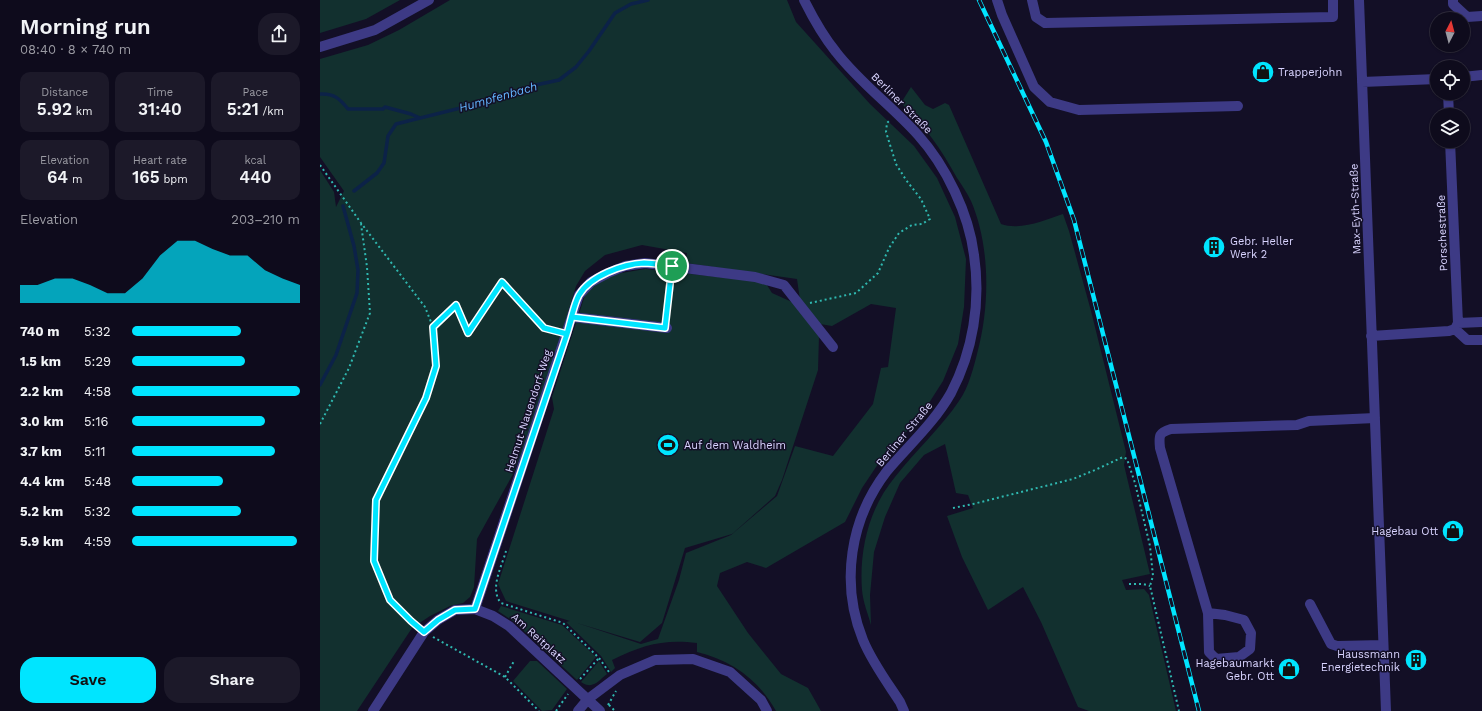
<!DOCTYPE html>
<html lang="en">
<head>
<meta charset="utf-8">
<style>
	:root { --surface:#0e0b1c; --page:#1c1929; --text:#f1f3f6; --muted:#9b9ba3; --line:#2e2b3b; --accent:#00e5ff }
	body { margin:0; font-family:"Work Sans",sans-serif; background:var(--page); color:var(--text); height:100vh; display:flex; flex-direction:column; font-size:15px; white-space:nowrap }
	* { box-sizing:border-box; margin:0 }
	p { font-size:13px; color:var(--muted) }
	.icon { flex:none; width:22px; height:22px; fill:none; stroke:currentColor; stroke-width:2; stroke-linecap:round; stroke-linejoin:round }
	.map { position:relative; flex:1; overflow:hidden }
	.side { display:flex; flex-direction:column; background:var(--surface); width:320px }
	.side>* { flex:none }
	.needle { width:26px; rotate:6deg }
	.controls { position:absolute; left:1110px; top:12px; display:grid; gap:8px }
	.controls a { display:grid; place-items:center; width:40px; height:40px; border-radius:50%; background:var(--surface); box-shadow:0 1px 3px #0004,0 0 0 1px var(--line); font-size:20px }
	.pin { position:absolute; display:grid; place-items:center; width:34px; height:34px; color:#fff; margin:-17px; border:2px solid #fff; border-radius:50%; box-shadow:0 1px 4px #0007 }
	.round { display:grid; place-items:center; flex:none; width:42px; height:42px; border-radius:16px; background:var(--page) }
	.headline { display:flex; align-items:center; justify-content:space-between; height:68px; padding:0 20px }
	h1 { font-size:22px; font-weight:600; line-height:30px }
	.metrics { display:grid; grid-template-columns:repeat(3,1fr); gap:6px; height:68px; padding:4px 20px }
	.metrics div { display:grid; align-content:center; border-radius:10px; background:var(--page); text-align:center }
	.metrics b { font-size:17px; font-weight:600 }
	.metrics small { font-size:11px; font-weight:400 }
	.metrics p { font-size:11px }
	.chart { height:112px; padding:8px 20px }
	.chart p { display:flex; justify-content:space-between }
	.chart svg { width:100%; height:72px; margin-top:4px; fill:var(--accent); opacity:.7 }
	.primary-button { display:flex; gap:8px; margin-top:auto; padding:8px 20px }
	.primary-button a { flex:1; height:46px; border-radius:16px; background:var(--accent); color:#111; font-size:16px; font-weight:600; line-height:46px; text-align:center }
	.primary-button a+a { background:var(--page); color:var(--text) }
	ul { padding:0 20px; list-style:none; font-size:13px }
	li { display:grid; grid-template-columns:64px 48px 1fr; align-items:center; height:30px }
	li i { height:10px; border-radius:5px; background:var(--accent) }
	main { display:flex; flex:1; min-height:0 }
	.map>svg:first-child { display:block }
	.green { fill:#12302f }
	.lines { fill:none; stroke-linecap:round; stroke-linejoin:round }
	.stream { stroke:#0c2248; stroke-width:3.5 }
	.path { stroke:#2fb8b0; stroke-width:2; stroke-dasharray:2 3; stroke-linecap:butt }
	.minor { stroke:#3d3a85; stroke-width:10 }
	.rail-casing { stroke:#00e5ff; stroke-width:4.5 }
	.rail { stroke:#130f26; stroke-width:3; stroke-dasharray:9; stroke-linecap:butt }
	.route-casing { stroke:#fff; stroke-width:8 }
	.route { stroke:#00e5ff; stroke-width:5 }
	.labels { text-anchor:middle; stroke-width:3; stroke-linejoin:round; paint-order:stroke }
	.poi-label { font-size:11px; fill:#d9d4ff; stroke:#130f26; text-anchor:start }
	.street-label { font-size:11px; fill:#d9d4ff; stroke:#130f26 }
	.water-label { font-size:12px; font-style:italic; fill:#62b6ff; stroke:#130f26 }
</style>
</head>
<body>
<main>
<section class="side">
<div class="headline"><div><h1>Morning run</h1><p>08:40 · 8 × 740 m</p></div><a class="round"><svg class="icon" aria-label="share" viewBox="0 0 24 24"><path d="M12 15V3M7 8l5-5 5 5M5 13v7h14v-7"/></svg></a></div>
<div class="metrics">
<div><p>Distance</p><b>5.92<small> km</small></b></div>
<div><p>Time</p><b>31:40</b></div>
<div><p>Pace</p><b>5:21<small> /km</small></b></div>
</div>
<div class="metrics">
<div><p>Elevation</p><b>64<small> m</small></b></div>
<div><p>Heart rate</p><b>165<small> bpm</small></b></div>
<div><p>kcal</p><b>440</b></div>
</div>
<div class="chart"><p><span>Elevation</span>203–210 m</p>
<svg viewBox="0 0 160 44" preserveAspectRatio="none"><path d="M0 44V33L10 33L20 29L30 29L40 33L50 38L60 38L70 29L80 15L90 6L100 6L110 11L120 15L130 15L140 24L150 29L160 33V44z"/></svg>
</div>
<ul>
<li><b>740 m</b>5:32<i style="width:65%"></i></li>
<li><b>1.5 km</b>5:29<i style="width:67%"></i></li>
<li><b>2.2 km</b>4:58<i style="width:100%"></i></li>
<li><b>3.0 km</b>5:16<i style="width:79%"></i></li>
<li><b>3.7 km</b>5:11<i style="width:85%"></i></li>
<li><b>4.4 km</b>5:48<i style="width:54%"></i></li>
<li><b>5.2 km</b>5:32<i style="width:65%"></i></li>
<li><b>5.9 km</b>4:59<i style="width:98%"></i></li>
</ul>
<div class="primary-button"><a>Save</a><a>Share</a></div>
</section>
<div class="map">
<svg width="1162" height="711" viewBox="0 0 1162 711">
	<rect width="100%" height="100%" fill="#130f26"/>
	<!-- green -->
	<path class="green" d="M0,0h80l-34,19 -46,14z
		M130,0h337l9,22 74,82 44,42 23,32 18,39 11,42 -2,48 -6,37 -15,37 -23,36 -38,41 -20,30 -17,34 -79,46 -19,-6 -27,11 -3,13 31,47 33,41 27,14 13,23h-45c-17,-31 -45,-51 -79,-59v-9c-34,-4 -54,2 -85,17l3,8 -4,4 -10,-16 -35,-34 4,-1 -64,-20 -8,-17 56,-175 -2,-12 34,-105 9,-8 21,-10 29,-5 120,13 7,11 20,9 27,34 -1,34 -36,110 -7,16 -43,38 -47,14 -23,75 -22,19 -63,-19 64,21 17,-5 21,-59 7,-27 45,-18 46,-39 18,-50 38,10 40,-52 8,-36 7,-1 8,-59 -25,-4 -39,22 -12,-2 -20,-24 -3,-21 -111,-16 1,-10 -45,-8 -37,10 -20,16 -9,15 -38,128 -25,60 -36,65 -3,48 -4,10 -7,6 -13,3 -20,10 -18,12 -55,83h-37v-541l14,22 2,15 8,-16 -24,-34v-98l48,-14 31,-15z
		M591,87l14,18 8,4 12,-6 4,2 52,119c19,7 44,-4 62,-10l6,17 22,80 35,141 -2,13 26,109 -28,6 4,10 18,-1 5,6 27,116h-87l-11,-4 -37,-85 -18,-35 -35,23 -26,-53 -15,-41 26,-8 -5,-13 -12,-2 -11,-49 -21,11 -24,28 -15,34 -11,35 -4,43 1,30c-3,-11 -8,-23 -9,-35 -3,-40 7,-82 33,-113 20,-26 46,-49 64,-76 10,-14 15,-35 19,-51 12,-46 12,-105 -7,-149 -4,-8 -9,-16 -14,-23 -16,-29 -32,-52 -56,-75z
		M181,606l61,19 34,32 -19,23 -64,-59 -15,-10z
		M210,661h7l30,28 -15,21 -10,1 -29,-30z
		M279,661l8,13c-9,7 -14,16 -26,8z"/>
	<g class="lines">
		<!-- stream -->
		<path class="stream" d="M0,94c14,-1 20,5 28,15h35l2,-2 26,7 9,4
			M34,191l23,-18 7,-10 4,-27 8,-12 121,-30 14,-8 28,-6 17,-13 13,-16 26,-38 16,-9 17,-4
			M0,385l16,-30 21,-62 1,-23 -4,-24 -11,-40"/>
		<!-- path -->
		<path class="path" d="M0,165l41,58 64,84 8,20 3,39 -10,32 -50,102 -2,61 16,39 27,26
			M490,303l46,-10 22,-20 11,-25 10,-15 13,-8 10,-1 8,-5 -9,-20 -15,-19 -10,-16 -10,-32 1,-9 3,-3
			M346,318l5,-41
			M113,327l22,-22 13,28 34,-51 42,46 13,3
			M0,424l29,-56 21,-55 -3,-46 -6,-43
			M633,508l20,-4 100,-25 22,-9 28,-13 4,2 8,24 15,63 3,30 -3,10 29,125
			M186,551c-4,15 -17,38 -5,52l62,20 36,35 10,14
			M809,584h14l7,2
			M113,637l72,40 34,34
			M185,677l9,-16
			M260,679l19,-21
			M288,705l8,-14
			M289,705l6,6
			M236,711l12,-17"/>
		<!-- minor -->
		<path class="minor" d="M484,0c9,18 19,36 32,52 24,31 56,54 82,83 28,31 51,79 56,120 7,47 -1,96 -23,138 -17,30 -42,52 -64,78 -37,48 -47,112 -24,169 9,22 24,42 37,62l4,9
			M677,0l5,15 32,72 16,15 29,8 159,-4
			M712,0l4,17 9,6 288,-6v-17
			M1039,0l27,711
			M1133,0v4l14,13 15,-1
			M0,47l55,-17 54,-30
			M1143,77l19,-2
			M1042,82l75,-3
			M1128,93l1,22
			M252,317l95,11
			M1138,323l24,-1
			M1135,329l12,11h15
			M1051,336l78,-5 6,-2 3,-6 -8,-182
			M990,604l21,40 6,2 46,-1
			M155,609l104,-314 12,-13 17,-9 17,-7 20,-3 110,14 29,8 49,62
			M888,613l17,2 19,5 7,13 -1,16 -11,8 -23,2 -7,-7 -1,-39 -48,-165c-1,-12 -2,-15 11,-19l126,-4 12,-4 66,-3
			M53,711l51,-79 14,-12 17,-10 20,-1 18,7 16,10 91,85
			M258,711l10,-12 32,-24 35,-15 38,-1 37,13 31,28 6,11"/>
		<!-- rail casing -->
		<g class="rail-casing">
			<path id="rail" d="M659,0l67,142 28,78 125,491"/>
		</g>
		<!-- rail -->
		<use href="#rail" class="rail"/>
	</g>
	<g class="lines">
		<!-- route casing -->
		<g class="route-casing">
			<path id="route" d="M352,266c-9,-1 -19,-3 -28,-3 -21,1 -54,13 -65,32 -5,9 -9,28 -12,39l-92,275 -20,1 -17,10 -14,12 -13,-11 -21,-21 -16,-39 2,-61 50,-102 10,-32 -3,-39 23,-22 12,28 34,-51 42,46 23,6 5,-17 93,11 7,-62"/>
		</g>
		<!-- route -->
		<use href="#route" class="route"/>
	</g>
	<!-- icons -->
	<defs>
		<g id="shop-disc" transform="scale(1.15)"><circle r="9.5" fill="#00e5ff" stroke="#130f26"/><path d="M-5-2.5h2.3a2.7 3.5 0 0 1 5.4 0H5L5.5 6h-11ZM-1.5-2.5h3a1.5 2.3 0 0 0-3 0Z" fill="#111"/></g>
		<g id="building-disc" transform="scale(1.15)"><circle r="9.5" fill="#00e5ff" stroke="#130f26"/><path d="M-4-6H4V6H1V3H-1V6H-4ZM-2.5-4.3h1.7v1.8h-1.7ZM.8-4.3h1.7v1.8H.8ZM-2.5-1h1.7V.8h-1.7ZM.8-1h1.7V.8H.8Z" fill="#111"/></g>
		<g id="stadium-disc" transform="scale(1.15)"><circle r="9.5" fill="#00e5ff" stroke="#130f26"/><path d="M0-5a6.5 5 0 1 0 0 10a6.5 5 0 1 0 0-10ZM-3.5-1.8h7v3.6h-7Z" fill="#111"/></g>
	</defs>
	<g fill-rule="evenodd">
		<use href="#shop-disc" x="943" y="72"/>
		<use href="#building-disc" x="894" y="247"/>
		<use href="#stadium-disc" x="348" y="445"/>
		<use href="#shop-disc" x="1133" y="531"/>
		<use href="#building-disc" x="1096" y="660"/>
		<use href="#shop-disc" x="969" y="669"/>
	</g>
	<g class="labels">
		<!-- poi labels -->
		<g class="poi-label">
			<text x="958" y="76">Trapperjohn</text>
			<text x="910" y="245">Gebr. Heller<tspan x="910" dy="13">Werk 2</tspan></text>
			<text x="364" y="449">Auf dem Waldheim</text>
			<text x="1118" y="535" text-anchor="end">Hagebau Ott</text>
			<text x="1080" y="658" text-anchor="end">Haussmann<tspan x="1080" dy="13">Energietechnik</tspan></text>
			<text x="954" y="667" text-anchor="end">Hagebaumarkt<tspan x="954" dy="13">Gebr. Ott</tspan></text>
		</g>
		<!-- street labels -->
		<g class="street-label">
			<text transform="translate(582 103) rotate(45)" y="4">Berliner Straße</text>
			<text transform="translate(1035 209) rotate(-92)" y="4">Max-Eyth-Straße</text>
			<text transform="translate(1122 233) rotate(-92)" y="4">Porschestraße</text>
			<text transform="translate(208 411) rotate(-72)" y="4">Helmut-Nauendorf-Weg</text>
			<text transform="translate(584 434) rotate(-50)" y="4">Berliner Straße</text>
			<text transform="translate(219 638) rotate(42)" y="4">Am Reitplatz</text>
		</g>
		<!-- water labels -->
		<g class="water-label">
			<text transform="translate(178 97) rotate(-16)" y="4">Humpfenbach</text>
		</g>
	</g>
</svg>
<div class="controls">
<a><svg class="needle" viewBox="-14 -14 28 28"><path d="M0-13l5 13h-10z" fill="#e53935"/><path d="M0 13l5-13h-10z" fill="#9b9ba3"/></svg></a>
<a><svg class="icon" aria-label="locate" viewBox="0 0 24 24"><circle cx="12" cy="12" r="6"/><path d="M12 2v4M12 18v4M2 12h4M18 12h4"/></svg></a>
<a><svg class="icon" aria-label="layers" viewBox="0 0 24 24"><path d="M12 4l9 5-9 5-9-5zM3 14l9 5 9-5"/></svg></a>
</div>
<div class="pin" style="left:352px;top:266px;background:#1e9e55"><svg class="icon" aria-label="arrive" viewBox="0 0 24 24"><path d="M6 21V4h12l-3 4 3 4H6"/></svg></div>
</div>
</main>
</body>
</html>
